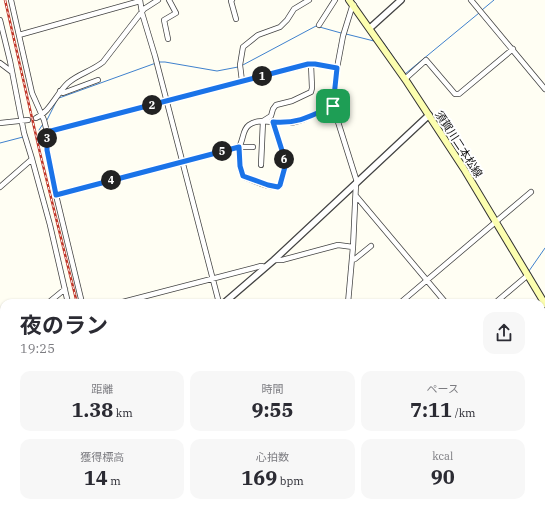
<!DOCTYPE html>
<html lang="ja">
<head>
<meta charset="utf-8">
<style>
	:root { --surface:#fff; --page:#f7f7f7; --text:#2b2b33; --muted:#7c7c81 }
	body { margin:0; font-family:"IBM Plex Serif","Noto Sans JP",serif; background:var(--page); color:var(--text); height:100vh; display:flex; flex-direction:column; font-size:15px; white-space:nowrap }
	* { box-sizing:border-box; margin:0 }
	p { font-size:13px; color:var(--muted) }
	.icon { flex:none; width:22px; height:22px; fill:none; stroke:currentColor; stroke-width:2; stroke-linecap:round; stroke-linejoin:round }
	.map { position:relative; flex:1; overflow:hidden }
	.panel { position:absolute; left:0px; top:299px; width:545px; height:212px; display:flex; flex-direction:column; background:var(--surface); border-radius:12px 12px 0 0; box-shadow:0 1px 3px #0004 }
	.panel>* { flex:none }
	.pin { position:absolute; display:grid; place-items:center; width:34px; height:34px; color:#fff; margin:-17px; border-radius:8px; box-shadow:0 2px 6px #0006 }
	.km { position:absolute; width:20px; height:20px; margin:-10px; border-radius:50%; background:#222; color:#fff; font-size:11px; line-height:20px; text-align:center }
	.round { display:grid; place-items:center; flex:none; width:42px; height:42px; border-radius:12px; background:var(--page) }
	.head { display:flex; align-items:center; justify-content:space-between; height:68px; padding:0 20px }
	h1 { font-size:22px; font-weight:700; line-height:30px }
	.stats { display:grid; grid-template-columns:repeat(3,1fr); gap:6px; height:68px; padding:4px 20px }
	.stats div { display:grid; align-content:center; border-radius:10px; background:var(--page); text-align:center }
	.stats b { font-size:20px; font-weight:700 }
	.stats small { font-size:11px; font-weight:400 }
	.stats p { font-size:11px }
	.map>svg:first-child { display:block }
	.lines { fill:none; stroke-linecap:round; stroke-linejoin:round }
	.stream { stroke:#3f81cd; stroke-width:1 }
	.minor-casing { stroke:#434343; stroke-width:6 }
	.tertiary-casing { stroke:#434343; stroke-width:8 }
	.secondary-casing { stroke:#323232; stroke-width:8 }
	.minor { stroke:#fff; stroke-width:4.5 }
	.tertiary { stroke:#fff; stroke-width:5.5 }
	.secondary { stroke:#fcfeaf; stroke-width:6 }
	.rail-casing { stroke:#c03527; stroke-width:2.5 }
	.rail { stroke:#fff; stroke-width:1; stroke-dasharray:3; stroke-linecap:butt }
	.route-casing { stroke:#fff; stroke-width:8 }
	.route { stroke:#1a73e8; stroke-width:5 }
	.labels { text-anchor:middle; stroke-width:4; stroke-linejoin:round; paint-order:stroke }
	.street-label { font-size:11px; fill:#101010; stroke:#fff }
</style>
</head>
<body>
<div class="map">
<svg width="545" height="511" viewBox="0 0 545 511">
	<rect width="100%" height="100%" fill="#fffef3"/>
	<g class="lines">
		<!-- stream -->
		<path class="stream" d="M482,10l12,-10
			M346,34l28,7
			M383,42l22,32 74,-61
			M159,62h6l52,9 21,-4
			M241,66l75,-40 25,7
			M59,98l97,-35
			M47,120l10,-20
			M39,130l4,-6
			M0,143l23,-6
			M529,271l16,-23
			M254,511l1,-4"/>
		<!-- minor casing -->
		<g class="minor-casing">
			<path id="minor" d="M11,0l21,93 12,27 3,12v18l9,45 26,108
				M140,0l2,13 13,43 64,247
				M232,0l-1,1 5,18
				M471,0l74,89
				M354,5l-2,2 -9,29 -6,32 -4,38 24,76
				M0,20l10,41 14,72 8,26 18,66 18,78
				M319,25l16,-25
				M19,35l121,-34
				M168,39l-4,-19 12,-7 -7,-13
				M0,63l12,9
				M405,79l21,-19 29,34h4l54,-45
				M242,81l-2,-16 3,-18 15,-12 22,-8 7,-7 7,-11 15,-9
				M60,91l3,2 35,-13
				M36,118c14,-6 20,-24 32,-35 10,-9 24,-12 35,-21l41,-53 14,-9
				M0,123l28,-3
				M47,132l258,-67 10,-1 22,4
				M253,147h-14c1,9 -1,22 5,30 11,4 25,12 36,9l6,-23 -13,-41
				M261,165l2,-44 8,-5 2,-7 3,-4 16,-4 19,-9 1,-4 -1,-24
				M0,187l32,-28
				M56,195l183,-48c5,-8 3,-17 10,-22 11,-8 25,-1 37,-2 16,0 32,-11 47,-17
				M356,196l90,107
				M274,260h8l56,-15 15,2
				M352,260l3,-1 16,-13
				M48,303l17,-14
				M119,303l142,-37 4,1
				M348,303l5,-56 3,-64
				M400,303l131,-111
				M495,303l33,-28
				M0,320l4,5
				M0,344l4,-4
				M541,482l4,-6
				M118,507l1,4
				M135,507l1,4
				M204,507v4
				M251,511v-4
				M519,511l3,-4"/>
		</g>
		<!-- tertiary casing -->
		<g class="tertiary-casing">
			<path id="tertiary" d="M370,28l31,-28
				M224,303l50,-43 155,-145
				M541,416l4,-4
				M0,494l4,-3
				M0,506l4,5
				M431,511l5,-4"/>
		</g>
		<!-- secondary casing -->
		<g class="secondary-casing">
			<path id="secondary" d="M349,0l58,82 57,87 81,135"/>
		</g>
		<!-- minor -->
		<use href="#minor" class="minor"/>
		<!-- tertiary -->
		<use href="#tertiary" class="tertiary"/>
		<!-- secondary -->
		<use href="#secondary" class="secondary"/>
		<!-- rail casing -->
		<g class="rail-casing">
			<path id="rail" d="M5,0l35,153 37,150
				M125,507l1,4"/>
		</g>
		<!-- rail -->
		<use href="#rail" class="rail"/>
	</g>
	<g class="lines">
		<!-- route casing -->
		<g class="route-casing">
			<path id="route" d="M308,64h7l22,4 -4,38c-22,10 -35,18 -60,16l13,41 -6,22 -2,2 -10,-2 -25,-9 -3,-10 -1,-19 -183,48 -9,-45v-18z"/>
		</g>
		<!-- route -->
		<use href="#route" class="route"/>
	</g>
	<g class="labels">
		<!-- street labels -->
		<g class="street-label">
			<text transform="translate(459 144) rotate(57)" y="4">須賀川二本松線</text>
		</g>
	</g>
</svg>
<div class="pin" style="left:333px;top:106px;background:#1e9e55"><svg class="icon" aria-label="arrive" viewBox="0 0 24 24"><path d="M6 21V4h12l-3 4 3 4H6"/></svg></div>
<b class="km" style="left:262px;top:76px">1</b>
<b class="km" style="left:152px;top:105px">2</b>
<b class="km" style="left:47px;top:138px">3</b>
<b class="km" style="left:111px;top:180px">4</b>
<b class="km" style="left:222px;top:151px">5</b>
<b class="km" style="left:284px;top:159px">6</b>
<section class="panel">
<div class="head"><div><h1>夜のラン</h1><p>19:25</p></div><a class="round"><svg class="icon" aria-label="share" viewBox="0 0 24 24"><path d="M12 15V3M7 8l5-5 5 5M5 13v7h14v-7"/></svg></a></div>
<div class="stats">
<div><p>距離</p><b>1.38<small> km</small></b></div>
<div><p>時間</p><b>9:55</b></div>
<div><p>ペース</p><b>7:11<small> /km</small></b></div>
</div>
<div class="stats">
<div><p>獲得標高</p><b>14<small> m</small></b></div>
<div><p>心拍数</p><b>169<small> bpm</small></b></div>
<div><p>kcal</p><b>90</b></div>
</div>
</section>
</div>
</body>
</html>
